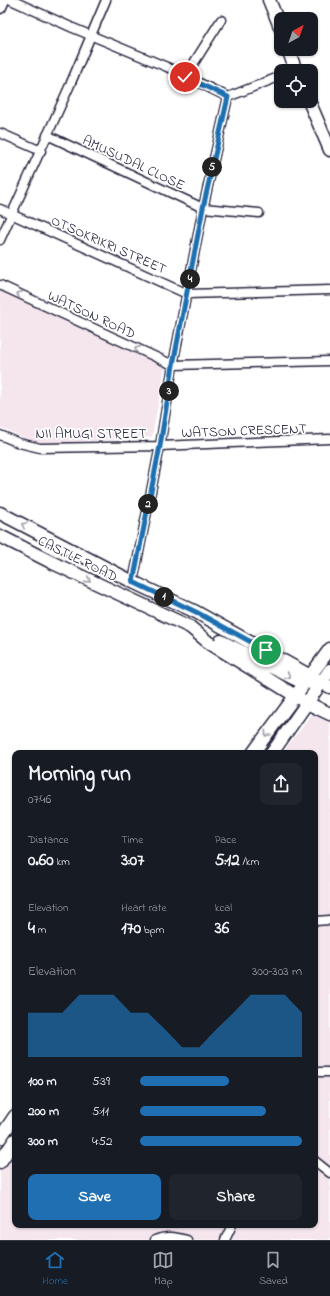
<!DOCTYPE html>
<html lang="en">
<head>
<meta charset="utf-8">
<style>
	:root { --surface:#171b24; --page:#20242c; --text:#f1f3f6; --muted:#9ea1a6; --line:#363941; --accent:#1f6fb2 }
	body { margin:0; font-family:"Indie Flower",sans-serif; background:var(--page); color:var(--text); height:100vh; display:flex; flex-direction:column; font-size:15px; white-space:nowrap }
	* { box-sizing:border-box; margin:0 }
	p { font-size:13px; color:var(--muted) }
	.icon { flex:none; width:22px; height:22px; fill:none; stroke:currentColor; stroke-width:2; stroke-linecap:round; stroke-linejoin:round }
	.map { position:relative; flex:1; overflow:hidden }
	.panel { position:absolute; left:12px; top:750px; width:306px; height:478px; display:flex; flex-direction:column; background:var(--surface); border-radius:8px; box-shadow:0 1px 3px #0004 }
	.panel>* { flex:none }
	.needle { width:26px; rotate:40deg }
	.tools { position:absolute; left:274px; top:12px; display:grid; gap:8px }
	.tools a { display:grid; place-items:center; width:44px; height:44px; border-radius:8px; background:var(--surface); box-shadow:0 1px 3px #0004; font-size:20px }
	.pin { position:absolute; display:grid; place-items:center; width:34px; height:34px; color:#fff; margin:-17px; border:2px solid #fff; border-radius:50%; box-shadow:0 1px 4px #0007 }
	.km { position:absolute; width:20px; height:20px; margin:-10px; border-radius:50%; background:#222; color:#fff; font-size:11px; line-height:20px; text-align:center }
	.round { display:grid; place-items:center; flex:none; width:42px; height:42px; border-radius:8px; background:var(--page) }
	.overview { display:flex; align-items:center; justify-content:space-between; height:68px; padding:0 16px }
	h1 { font-size:22px; font-weight:700; line-height:30px }
	.figures { display:grid; grid-template-columns:repeat(3,1fr); gap:6px; height:68px; padding:4px 16px }
	.figures div { display:grid; align-content:center }
	.figures b { font-size:17px; font-weight:700 }
	.figures small { font-size:11px; font-weight:400 }
	.figures p { font-size:11px }
	.chart { height:112px; padding:8px 16px }
	.chart p { display:flex; justify-content:space-between }
	.chart svg { width:100%; height:72px; margin-top:4px; fill:var(--accent); opacity:.7 }
	.button { display:flex; gap:8px; margin-top:auto; padding:8px 16px }
	.button a { flex:1; height:46px; border-radius:8px; background:var(--accent); color:#fff; font-size:16px; font-weight:700; line-height:46px; text-align:center }
	.button a+a { background:var(--page); color:var(--text) }
	ul { padding:0 16px; list-style:none; font-size:13px }
	li { display:grid; grid-template-columns:64px 48px 1fr; align-items:center; height:30px }
	li i { height:10px; border-radius:5px; background:var(--accent) }
	.dock { display:flex; justify-content:space-around; align-items:center; height:56px; border-top:1px solid var(--line); background:var(--surface); font-size:11px; color:var(--muted) }
	.dock a { display:grid; justify-items:center; gap:2px }
	.dock .active { color:var(--accent) }
	.map>svg:first-child { display:block }
	.built { fill:#f5e6ee }
	.lines { fill:none; stroke-linecap:round; stroke-linejoin:round }
	.minor-casing { stroke:#22223b; stroke-width:11 }
	.secondary-casing { stroke:#22223b; stroke-width:15 }
	.minor { stroke:#fff; stroke-width:8 }
	.secondary { stroke:#fff; stroke-width:12 }
	.oneway { stroke:#9c9ca7 }
	.route-casing { stroke:#fff; stroke-width:8 }
	.route { stroke:#1f6fb2; stroke-width:5 }
	.labels { text-anchor:middle; stroke-width:3.5; stroke-linejoin:round; paint-order:stroke }
	.street-label { font-size:14px; fill:#22223b; stroke:#fff }
</style>
</head>
<body>
<div class="map">
<svg width="330" height="1240" viewBox="0 0 330 1240">
	<rect width="100%" height="100%" fill="#fff"/>
	<filter id="ink" filterUnits="userSpaceOnUse"><feTurbulence type="fractalNoise" baseFrequency=".025" numOctaves="2"/><feDisplacementMap in="SourceGraphic" scale="8" xChannelSelector="R" yChannelSelector="G"/><feConvolveMatrix kernelMatrix="1 2 1 2 8 2 1 2 1" color-interpolation-filters="sRGB"/></filter>
	<g filter="url(#ink)">
		<!-- built -->
		<path class="built" d="M0,288l165,80 -13,69 -115,7 -37,-17z
			M314,712l16,7v521h-330v-72l15,-22v79h300v-472h-33z"/>
		<g class="lines">
			<!-- minor casing -->
			<g class="minor-casing">
				<path id="minor" d="M11,0l62,28 94,39 61,30
					M185,77l36,-57
					M228,97l53,-21
					M0,133l41,18
					M47,135l156,73 56,5
					M0,209l187,85 143,-4
					M0,240l70,-155 36,-85
					M0,285l173,80 157,-4
					M0,435l19,8 21,5 120,-2 170,-7
					M133,582l27,-136 13,-81 30,-157 25,-111
					M315,921l15,-1
					M315,1072h15
					M315,1161l15,12
					M155,1240c11,-5 21,-3 32,0
					M225,1240l7,-15"/>
			</g>
			<!-- secondary casing -->
			<g class="secondary-casing">
				<path id="secondary" d="M269,0l12,29
					M0,7l3,-7
					M288,49l8,22
					M309,101l21,49
					M0,513l133,69 63,30 134,75
					M0,536l53,27 137,64 18,15 99,61 23,11
					M221,641l70,36 13,6 18,-1
					M253,753l77,-104
					M272,753l58,-83
					M0,1138l15,-22
					M0,1162l15,-22"/>
			</g>
			<!-- minor -->
			<use href="#minor" class="minor"/>
			<!-- secondary -->
			<use href="#secondary" class="secondary"/>
		</g>
		<!-- one-way arrows -->
		<defs><path id="oneway-chevron" d="M-2-3.5L2.5 0L-2 3.5" fill="none" stroke-width="1.6" stroke-linecap="round" stroke-linejoin="round"/></defs>
		<g class="oneway">
			<use href="#oneway-chevron" transform="translate(19 294) rotate(-155)"/>
			<use href="#oneway-chevron" transform="translate(137 349) rotate(-155)"/>
			<use href="#oneway-chevron" transform="translate(24 525) rotate(-153)"/>
			<use href="#oneway-chevron" transform="translate(88 580) rotate(25)"/>
			<use href="#oneway-chevron" transform="translate(288 676) rotate(24)"/>
			<use href="#oneway-chevron" transform="translate(267 734) rotate(126)"/>
		</g>
	</g>
	<g class="lines" filter="url(#ink)">
		<!-- route casing -->
		<g class="route-casing">
			<path id="route" d="M185,77l43,20 -25,111 -30,157 -13,81 -27,136 63,30 70,38"/>
		</g>
		<!-- route -->
		<use href="#route" class="route"/>
	</g>
	<g class="labels">
		<!-- street labels -->
		<g class="street-label">
			<text transform="translate(134 162) rotate(25)" y="5">AMUSUDAL CLOSE</text>
			<text transform="translate(109 244) rotate(24)" y="5">OTSOKRIKRI STREET</text>
			<text transform="translate(92 314) rotate(25)" y="5">WATSON ROAD</text>
			<text transform="translate(244 430) rotate(-2)" y="5">WATSON CRESCENT</text>
			<text x="91" y="438">NII AMUGI STREET</text>
			<text transform="translate(78 558) rotate(26)" y="5">CASTLE ROAD</text>
		</g>
	</g>
</svg>
<div class="tools">
<a><svg class="needle" viewBox="-14 -14 28 28"><path d="M0-13l5 13h-10z" fill="#e53935"/><path d="M0 13l5-13h-10z" fill="#9ea1a6"/></svg></a>
<a><svg class="icon" aria-label="locate" viewBox="0 0 24 24"><circle cx="12" cy="12" r="6"/><path d="M12 2v4M12 18v4M2 12h4M18 12h4"/></svg></a>
</div>
<div class="pin" style="left:266px;top:650px;background:#1e9e55"><svg class="icon" aria-label="arrive" viewBox="0 0 24 24"><path d="M6 21V4h12l-3 4 3 4H6"/></svg></div>
<div class="pin" style="left:185px;top:77px;background:#d93025"><svg class="icon" aria-label="check" viewBox="0 0 24 24"><path d="M5 12l5 5 9-10"/></svg></div>
<b class="km" style="left:164px;top:597px">1</b>
<b class="km" style="left:148px;top:504px">2</b>
<b class="km" style="left:169px;top:391px">3</b>
<b class="km" style="left:190px;top:279px">4</b>
<b class="km" style="left:212px;top:167px">5</b>
<section class="panel">
<div class="overview"><div><h1>Morning run</h1><p>07:46</p></div><a class="round"><svg class="icon" aria-label="share" viewBox="0 0 24 24"><path d="M12 15V3M7 8l5-5 5 5M5 13v7h14v-7"/></svg></a></div>
<div class="figures">
<div><p>Distance</p><b>0.60<small> km</small></b></div>
<div><p>Time</p><b>3:07</b></div>
<div><p>Pace</p><b>5:12<small> /km</small></b></div>
</div>
<div class="figures">
<div><p>Elevation</p><b>4<small> m</small></b></div>
<div><p>Heart rate</p><b>170<small> bpm</small></b></div>
<div><p>kcal</p><b>36</b></div>
</div>
<div class="chart"><p><span>Elevation</span>300–303 m</p>
<svg viewBox="0 0 160 44" preserveAspectRatio="none"><path d="M0 44V17L10 17L20 17L30 6L40 6L50 6L60 17L70 17L80 27L90 38L100 38L110 27L120 17L130 6L140 6L150 6L160 17V44z"/></svg>
</div>
<ul>
<li><b>100 m</b>5:39<i style="width:55%"></i></li>
<li><b>200 m</b>5:11<i style="width:78%"></i></li>
<li><b>300 m</b>4:52<i style="width:100%"></i></li>
</ul>
<div class="button"><a>Save</a><a>Share</a></div>
</section>
</div>
<nav class="dock">
<a class="active"><svg class="icon" aria-label="home" viewBox="0 0 24 24"><path d="M3 11l9-7 9 7M6 9v11h12V9"/></svg>Home</a>
<a><svg class="icon" aria-label="map" viewBox="0 0 24 24"><path d="M3 6l6-2 6 2 6-2v14l-6 2-6-2-6 2zM9 4v14M15 6v14"/></svg>Map</a>
<a><svg class="icon" aria-label="saved" viewBox="0 0 24 24"><path d="M7 4h10v16l-5-4-5 4z"/></svg>Saved</a>
</nav>
</body>
</html>
